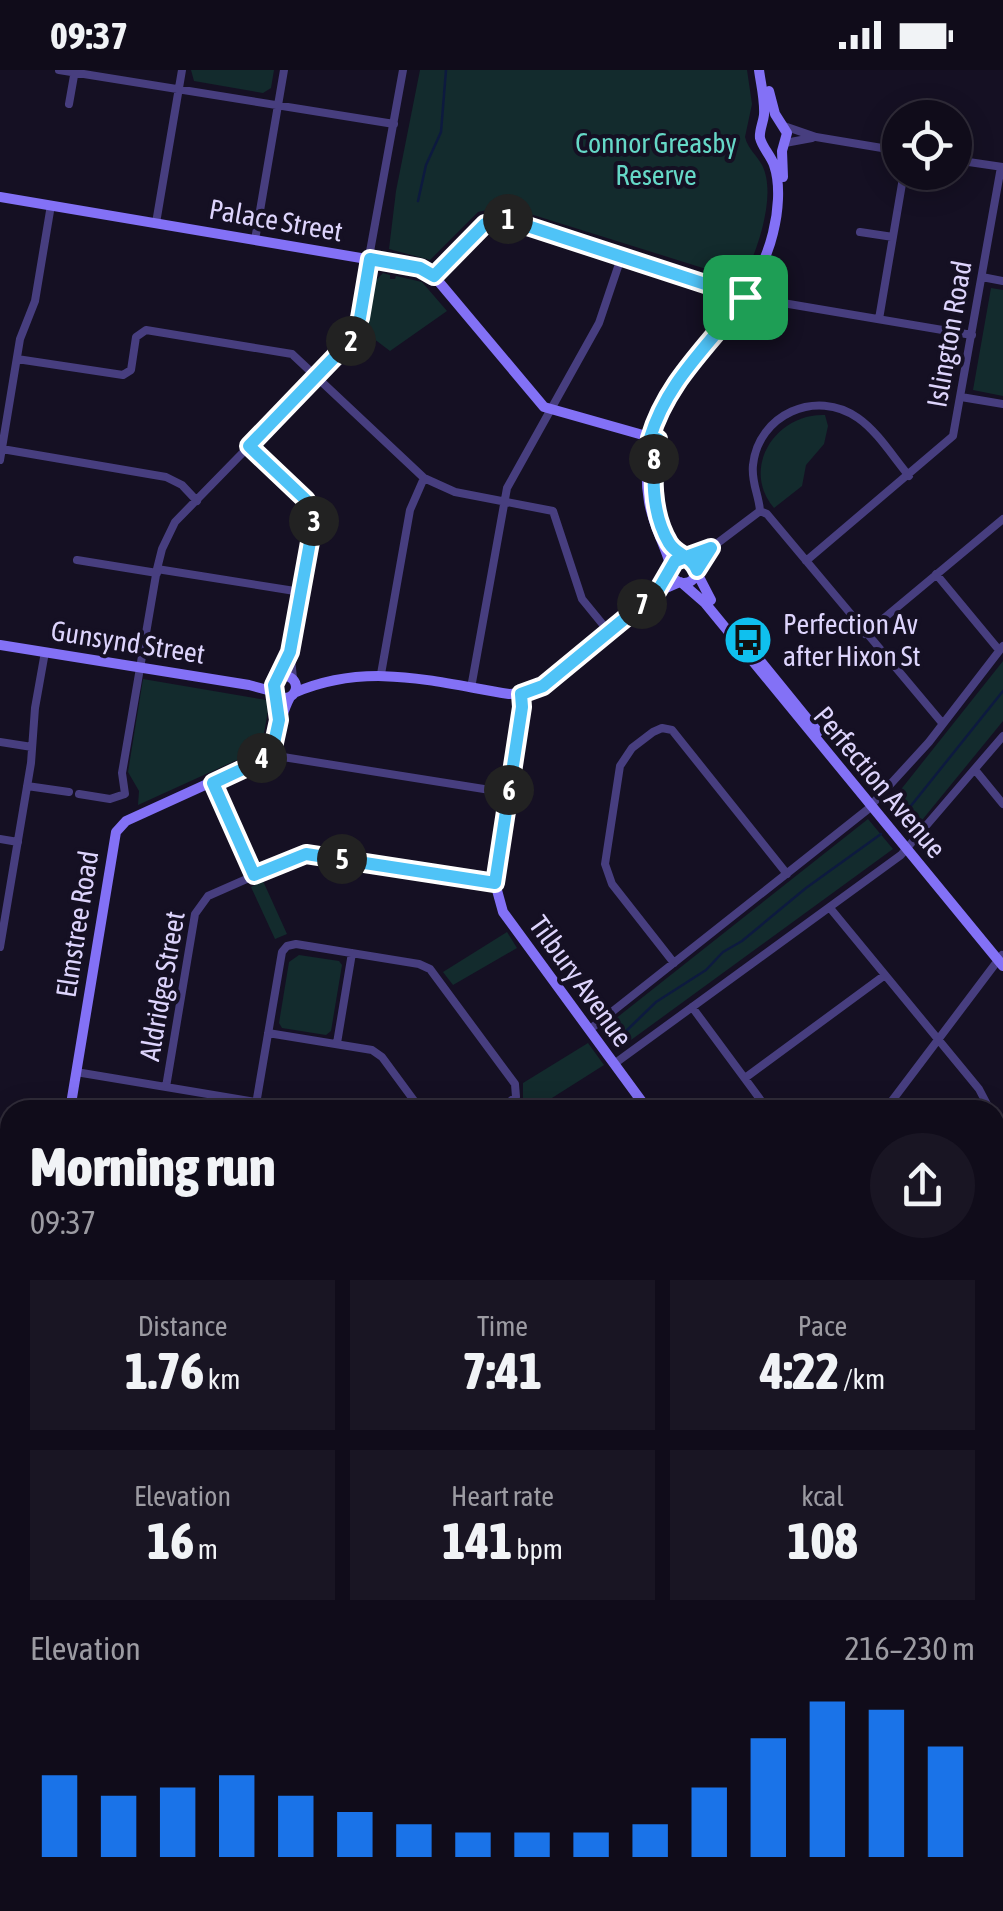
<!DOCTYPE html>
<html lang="en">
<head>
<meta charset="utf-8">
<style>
	:root { --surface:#100c1a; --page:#191523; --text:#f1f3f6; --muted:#9c9ba2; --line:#302c39; --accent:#1a73e8 }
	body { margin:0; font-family:"Asap Condensed",sans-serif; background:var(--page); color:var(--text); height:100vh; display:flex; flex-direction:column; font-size:38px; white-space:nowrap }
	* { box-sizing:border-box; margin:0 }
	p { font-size:32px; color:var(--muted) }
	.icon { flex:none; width:55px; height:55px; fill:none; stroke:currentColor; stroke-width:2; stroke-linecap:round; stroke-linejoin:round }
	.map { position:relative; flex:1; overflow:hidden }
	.details { position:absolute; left:0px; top:1030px; width:1005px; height:812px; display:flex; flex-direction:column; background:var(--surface); border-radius:30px 30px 0 0; box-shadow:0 5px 25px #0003,0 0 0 2px var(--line) }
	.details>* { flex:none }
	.tools { position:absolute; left:882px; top:30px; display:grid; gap:20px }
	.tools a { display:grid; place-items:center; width:90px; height:90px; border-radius:50%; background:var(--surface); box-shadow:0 5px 25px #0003,0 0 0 2px var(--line); font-size:50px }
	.pin { position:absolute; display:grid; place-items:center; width:85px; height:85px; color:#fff; margin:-42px; border-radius:20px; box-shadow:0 5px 15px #0006 }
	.km { position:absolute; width:50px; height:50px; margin:-25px; border-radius:50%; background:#222; color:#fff; font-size:28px; line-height:50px; text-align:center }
	.round { display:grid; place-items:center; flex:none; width:105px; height:105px; border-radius:52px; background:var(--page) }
	.head { display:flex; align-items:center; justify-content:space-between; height:170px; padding:0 30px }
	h1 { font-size:55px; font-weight:800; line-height:75px }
	.metrics { display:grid; grid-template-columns:repeat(3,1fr); gap:15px; height:170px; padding:10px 30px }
	.metrics div { display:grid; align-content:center; border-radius:0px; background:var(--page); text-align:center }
	.metrics b { font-size:50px; font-weight:800 }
	.metrics small { font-size:28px; font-weight:400 }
	.metrics p { font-size:28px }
	.chart { height:280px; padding:20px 30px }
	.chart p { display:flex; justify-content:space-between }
	.chart svg { width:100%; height:180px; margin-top:10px; stroke:var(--accent); stroke-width:6 }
	.status { display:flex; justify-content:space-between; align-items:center; height:70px; padding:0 50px; background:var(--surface); direction:ltr }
	.status svg { height:28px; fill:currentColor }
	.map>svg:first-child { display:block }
	.green { fill:#132b2d }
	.water { fill:#0d1a3f }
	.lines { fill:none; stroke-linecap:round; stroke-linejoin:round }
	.stream { stroke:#0d1a3f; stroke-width:2.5 }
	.street { stroke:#473e7f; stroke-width:8 }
	.secondary { stroke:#8371f6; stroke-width:10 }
	.route-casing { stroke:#fff; stroke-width:20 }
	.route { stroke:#4fc3f7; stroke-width:12 }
	.labels { text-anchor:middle; stroke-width:8; stroke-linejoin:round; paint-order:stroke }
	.park-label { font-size:28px; fill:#65d8c7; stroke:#151023 }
	.street-label { font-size:28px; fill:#ddd4fc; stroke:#151023 }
	.poi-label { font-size:28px; fill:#ddd4fc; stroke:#151023; text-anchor:start }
</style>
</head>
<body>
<div class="status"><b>09:37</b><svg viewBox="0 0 49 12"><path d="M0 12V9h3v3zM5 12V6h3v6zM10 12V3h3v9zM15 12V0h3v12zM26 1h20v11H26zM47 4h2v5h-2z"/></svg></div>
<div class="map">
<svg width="1003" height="1841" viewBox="0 0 1003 1841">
	<rect width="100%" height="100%" fill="#151023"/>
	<!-- green -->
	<path class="green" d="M191,0h83l-3,18 -8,5 -69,-12z
		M420,0h327l5,34 -7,33c3,12 11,17 17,28 15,29 -4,83 -17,110l-7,4 -233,-73 -27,6 -48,48 -41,-11 7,-58z
		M383,203l7,2v4h5l1,-3 26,6 25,29 -57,40 -25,-19 11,-52z
		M991,218l12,2v106l-30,-6z
		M825,345l3,11 -4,18 -18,21 -4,21 -28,22c-34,-40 2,-95 51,-93z
		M1003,591v60l-89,109 -23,-28z
		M143,609l123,21 3,5 -6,34 -13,15 -112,51 1,-14 -11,-19z
		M868,749l25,30 -273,199 -7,-6 -8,-15z
		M263,811l24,53 -12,5 -24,-52z
		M507,862l10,16 -64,37 -10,-13z
		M299,885l40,6 3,4 -11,66 -5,4 -44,-7 -3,-5 10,-61z
		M588,973l16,22 -71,45h-22l12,-10v-17z
		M1003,1561v209l-8,-3v-200z
		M100,1833v-1l516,1 -18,8h-499z"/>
	<!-- water -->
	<path class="water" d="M625,1833v-1l78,1 -15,8h-80z"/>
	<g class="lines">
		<!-- stream -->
		<path class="stream" d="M418,131l8,-36 15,-33 5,-62
			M902,747l101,-126
			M622,965l34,-33 50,-32 17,-18 19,-11 64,-53 75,-54
			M995,1587l8,-3"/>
		<!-- street -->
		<path class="street" d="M59,0l335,54
			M69,34l6,-34
			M784,56l32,11 84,14
			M785,73l27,-5
			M955,90l48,7
			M156,153l26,-153
			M860,162l33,5
			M255,170l29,-170
			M434,206l51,-52 20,-5 240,78
			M982,207l21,4
			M755,225l16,6 201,34
			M879,249l25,-147
			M17,289l106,16 8,-5 5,-33 10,-7 146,24 132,124 31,14 98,19 29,88 27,33
			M961,327l42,7
			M249,376l57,55 8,15 -24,137 -11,24
			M2,379l164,28 16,8 15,16
			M0,390l20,-121 15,-38 16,-96
			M909,406c-16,-19 -31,-44 -51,-58 -42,-30 -100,-3 -105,47 -2,17 6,30 7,46l7,3 176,210
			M688,488l23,-10 49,-37
			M77,490l80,13
			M806,491l147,-125 48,-269
			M157,499l144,23
			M936,504l63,76
			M865,564l138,-115
			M291,587l2,22
			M381,604l29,-164 14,-32
			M471,618l36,-200 92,-165 23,-68
			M0,672l32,5
			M270,680l13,7 226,36
			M976,701l27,33
			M213,713l41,92
			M27,716l42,6
			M79,724l31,5 15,-5 -3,-21 35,-204 5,-20 13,-27 172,-176 8,-12 48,-264
			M875,731l54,-59 74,-96
			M0,769l18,3
			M830,838l149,181 11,21
			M0,877l31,-184 4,-55 10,-56
			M674,893l-62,-79 -7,-20 15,-98 12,-18 21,-16 9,-4 10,2 115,144
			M692,937l76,103
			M589,960l283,-224
			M268,963l104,17 10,7 39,53
			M337,973l15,-90
			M614,994l287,-209 102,-119
			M76,1002l180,30
			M745,1008l140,-103
			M166,1017l29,-173 13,-18 95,-42 192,29
			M255,1040l27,-158 5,-6 9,-2 123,20 11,5 85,115 1,13 -18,13
			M856,1040l13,-5 10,5
			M885,1040l117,-155
			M0,1056l10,2
			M995,1057v38
			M0,1245l10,1
			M995,1378l8,-6
			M0,1442l10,-49
			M0,1499l10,2
			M995,1507l8,16
			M995,1559l8,-3
			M803,1832l18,9
			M724,1841l16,-9
			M946,1841l6,-9"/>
		<!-- secondary -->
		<path class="secondary" d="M769,21l6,23 12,19 -5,18 1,26
			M0,127l420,71 14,8 110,131 113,32
			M738,246l24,-35
			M666,465l5,11 14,11
			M671 500a13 13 0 1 1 26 0a13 13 0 1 1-26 0Z
			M671,497c-6,-22 -18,-42 -22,-65 -21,-126 98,-162 124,-269 5,-20 8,-48 1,-68 -3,-9 -12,-18 -14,-27 -1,-7 3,-15 4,-23 1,-15 -3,-30 -5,-45
			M697,503l14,27
			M682,513l23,20 298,363
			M0,575l249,40 26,7
			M750,578l68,84
			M274 617a11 11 0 1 1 22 0a11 11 0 1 1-22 0Z
			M294,623c73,-32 140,-11 215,1l18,-1 16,-7 114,-94 23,-10
			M521,624l1,13 -27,176 8,29 145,198
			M70,1040l46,-278 10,-11 136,-62c16,-18 17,-42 28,-62
			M0,1154l10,-2
			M995,1257l8,-6
			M0,1617h10
			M0,1630h10
			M995,1777l8,3
			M995,1789l8,3
			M85,1841l1,-9"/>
	</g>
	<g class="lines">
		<!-- route casing -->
		<g class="route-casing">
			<path id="route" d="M745,227l-239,-78 -21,5 -51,52 -14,-8 -50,-9 -10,59 -9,22 -102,106 57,54 8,20 -24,132 -16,33 5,35 -5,23 -16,19 -45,21 41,92 52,-21 189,29 27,-176 -1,-13 22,-8 114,-94 18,-31 36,-13 -14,22c-5,-14 -20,-14 -28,-27 -18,-30 -18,-71 -11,-104l-8,-1c17,-58 61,-94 95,-141"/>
		</g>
		<!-- route -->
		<use href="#route" class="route"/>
	</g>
	<!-- icons -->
	<defs>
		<g id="bus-disc" transform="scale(2.5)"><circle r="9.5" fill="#0fc0ee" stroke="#151023"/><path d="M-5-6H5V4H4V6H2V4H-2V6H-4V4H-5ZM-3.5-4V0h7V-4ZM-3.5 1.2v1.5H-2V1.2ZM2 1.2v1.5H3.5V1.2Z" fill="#111"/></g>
	</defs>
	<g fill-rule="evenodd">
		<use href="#bus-disc" x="748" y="570"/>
	</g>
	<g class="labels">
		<!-- park labels -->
		<g class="park-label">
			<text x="656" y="83">Connor Greasby<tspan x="656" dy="32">Reserve</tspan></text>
		</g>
		<!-- street labels -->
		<g class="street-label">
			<text transform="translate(276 150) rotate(10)" y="10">Palace Street</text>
			<text transform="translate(949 264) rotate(-80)" y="10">Islington Road</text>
			<text transform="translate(128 572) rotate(9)" y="10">Gunsynd Street</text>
			<text transform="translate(880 712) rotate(50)" y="10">Perfection Avenue</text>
			<text transform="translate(77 854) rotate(-81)" y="10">Elmstree Road</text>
			<text transform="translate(581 911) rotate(54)" y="10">Tilbury Avenue</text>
			<text transform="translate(162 916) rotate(-80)" y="10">Aldridge Street</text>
		</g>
		<!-- poi labels -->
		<g class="poi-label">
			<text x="783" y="564">Perfection Av<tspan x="783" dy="32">after Hixon St</tspan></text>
		</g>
	</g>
</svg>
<div class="tools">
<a><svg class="icon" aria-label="locate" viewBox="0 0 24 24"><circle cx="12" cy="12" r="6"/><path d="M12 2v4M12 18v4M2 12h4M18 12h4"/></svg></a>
</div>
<div class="pin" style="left:745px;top:227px;background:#1e9e55"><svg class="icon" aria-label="arrive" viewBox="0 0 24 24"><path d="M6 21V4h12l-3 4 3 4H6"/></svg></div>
<b class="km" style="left:508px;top:149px">1</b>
<b class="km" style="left:351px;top:271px">2</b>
<b class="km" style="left:314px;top:451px">3</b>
<b class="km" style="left:262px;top:688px">4</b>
<b class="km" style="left:342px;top:789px">5</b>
<b class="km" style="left:509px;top:720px">6</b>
<b class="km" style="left:642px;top:534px">7</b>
<b class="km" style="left:654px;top:389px">8</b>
<section class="details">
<div class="head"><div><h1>Morning run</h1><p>09:37</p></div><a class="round"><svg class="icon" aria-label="share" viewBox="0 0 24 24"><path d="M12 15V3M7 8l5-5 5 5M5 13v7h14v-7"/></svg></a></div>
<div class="metrics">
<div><p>Distance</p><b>1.76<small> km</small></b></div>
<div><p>Time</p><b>7:41</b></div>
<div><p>Pace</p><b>4:22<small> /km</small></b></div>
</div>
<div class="metrics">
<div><p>Elevation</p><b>16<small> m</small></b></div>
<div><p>Heart rate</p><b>141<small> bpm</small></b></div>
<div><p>kcal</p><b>108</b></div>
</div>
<div class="chart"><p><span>Elevation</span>216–230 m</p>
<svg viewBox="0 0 160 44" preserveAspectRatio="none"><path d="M5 44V24M15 44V29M25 44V27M35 44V24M45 44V29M55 44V33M65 44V36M75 44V38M85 44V38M95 44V38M105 44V36M115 44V27M125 44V15M135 44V6M145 44V8M155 44V17"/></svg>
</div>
</section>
</div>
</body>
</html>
